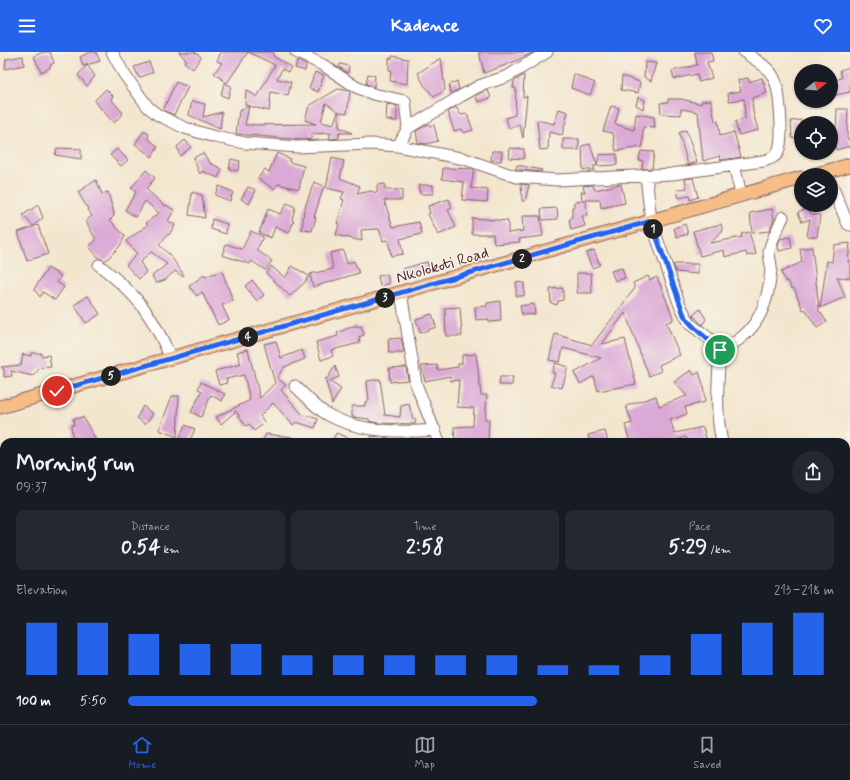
<!DOCTYPE html>
<html lang="en">
<head>
<meta charset="utf-8">
<style>
	:root { --surface:#171b24; --page:#242831; --text:#f1f3f6; --muted:#9ea1a6; --line:#363941; --accent:#2563eb }
	body { margin:0; font-family:Mynerve,sans-serif; background:var(--page); color:var(--text); height:100vh; display:flex; flex-direction:column; font-size:15px; white-space:nowrap }
	* { box-sizing:border-box; margin:0 }
	p { font-size:13px; color:var(--muted) }
	.icon { flex:none; width:22px; height:22px; fill:none; stroke:currentColor; stroke-width:2; stroke-linecap:round; stroke-linejoin:round }
	.map { position:relative; flex:1; overflow:hidden }
	.sheet { position:absolute; left:0px; top:386px; width:850px; height:286px; display:flex; flex-direction:column; background:var(--surface); border-radius:12px 12px 0 0; box-shadow:0 1px 3px #0004 }
	.sheet>* { flex:none }
	.needle { width:26px; rotate:73deg }
	.tools { position:absolute; left:794px; top:12px; display:grid; gap:8px }
	.tools a { display:grid; place-items:center; width:44px; height:44px; border-radius:50%; background:var(--surface); box-shadow:0 1px 3px #0004; font-size:20px }
	.pin { position:absolute; display:grid; place-items:center; width:34px; height:34px; color:#fff; margin:-17px; border:2px solid #fff; border-radius:50%; box-shadow:0 1px 4px #0007 }
	.km { position:absolute; width:20px; height:20px; margin:-10px; border-radius:50%; background:#222; color:#fff; font-size:11px; line-height:20px; text-align:center }
	.round { display:grid; place-items:center; flex:none; width:42px; height:42px; border-radius:21px; background:var(--page) }
	.headline { display:flex; align-items:center; justify-content:space-between; height:68px; padding:0 16px }
	h1 { font-size:22px; font-weight:700; line-height:30px }
	.figures { display:grid; grid-template-columns:repeat(3,1fr); gap:6px; height:68px; padding:4px 16px }
	.figures div { display:grid; align-content:center; border-radius:8px; background:var(--page); text-align:center }
	.figures b { font-size:20px; font-weight:700 }
	.figures small { font-size:11px; font-weight:400 }
	.figures p { font-size:11px }
	.chart { height:112px; padding:8px 16px }
	.chart p { display:flex; justify-content:space-between }
	.chart svg { width:100%; height:72px; margin-top:4px; stroke:var(--accent); stroke-width:6 }
	ul { padding:0 16px; list-style:none; font-size:13px }
	li { display:grid; grid-template-columns:64px 48px 1fr; align-items:center; height:30px }
	li i { height:10px; border-radius:5px; background:var(--accent) }
	header { display:flex; justify-content:space-between; align-items:center; height:52px; padding:0 16px; background:var(--accent); color:#fff; font-size:18px; font-weight:700 }
	.tabs { display:flex; justify-content:space-around; align-items:center; height:56px; border-top:1px solid var(--line); background:var(--surface); font-size:11px; color:var(--muted) }
	.tabs a { display:grid; justify-items:center; gap:2px }
	.tabs .current { color:var(--accent) }
	.map>svg:first-child { display:block }
	.building { fill:#dba9d6 }
	.lines { fill:none; stroke-linecap:round; stroke-linejoin:round }
	.minor-casing { stroke:#856564; stroke-width:13 }
	.major-casing { stroke:#856564; stroke-width:15 }
	.minor { stroke:#fff; stroke-width:11 }
	.major { stroke:#f6be87; stroke-width:13 }
	.route-casing { stroke:#fff; stroke-width:8 }
	.route { stroke:#2563eb; stroke-width:5 }
	.labels { text-anchor:middle; stroke-width:3; stroke-linejoin:round; paint-order:stroke }
	.street-label { font-size:16px; fill:#4a1f2b; stroke:#f7f3e8 }
</style>
</head>
<body>
<header><svg class="icon" aria-label="menu" viewBox="0 0 24 24"><path d="M4 6h16M4 12h16M4 18h16"/></svg>Kadence<svg class="icon" aria-label="heart" viewBox="0 0 24 24"><path d="M12 20l-8-8c-3-5 5-10 8-4 3-6 11-1 8 4z"/></svg></header>
<div class="map">
<svg width="850" height="672" viewBox="0 0 850 672">
	<rect width="100%" height="100%" fill="#f7f3e8"/>
	<filter id="ink" filterUnits="userSpaceOnUse"><feTurbulence type="fractalNoise" baseFrequency=".025" numOctaves="2"/><feDisplacementMap in="SourceGraphic" scale="8" xChannelSelector="R" yChannelSelector="G"/><feConvolveMatrix kernelMatrix="1 2 1 2 8 2 1 2 1" color-interpolation-filters="sRGB"/></filter>
	<filter id="wash" filterUnits="userSpaceOnUse"><feTurbulence type="fractalNoise" baseFrequency=".012" numOctaves="4" result="noise"/><feDisplacementMap in="SourceGraphic" scale="16" xChannelSelector="R" yChannelSelector="G"/><feGaussianBlur stdDeviation="0.9" result="paint"/><feColorMatrix in="noise" values="0 0 0 0 0 0 0 0 0 0 0 0 0 0 0 0 0 1.4 0 .05"/><feComposite in="paint" operator="in"/></filter>
	<g filter="url(#wash)">
		<rect width="100%" height="100%" fill="#f3e6ce"/>
		<g id="blocks">
			<!-- building -->
			<path class="building" d="M44,0h6l4,11 -4,2v3l-9,4 -7,-16z
				M90,0h6l4,9 -17,5 -3,-9z
				M179,0h16l6,5 -8,12 -9,-7 2,-2z
				M221,0h53l-1,4 18,11 -3,5 -6,-3 -5,10 14,3 -3,14 -17,-4 -2,19 -24,-6 1,-15 11,7 18,-32 -27,-13 -21,31 -13,-10 8,-10 -5,-2z
				M479,0h55l-18,9 -32,12z
				M695,0h16l2,9 -6,1 5,16 -13,4 -2,-8 -23,5 -2,-8 25,-6z
				M23,4l1,9 -19,4 1,-10z
				M392,4l16,3 -1,25 -17,-3 1,-11h-2v-12l3,1z
				M441,6l4,32 -11,7 -10,-12 -6,-12z
				M297,9l9,4 -1,6 -10,-3z
				M149,10l4,10 -14,6 -5,-11z
				M645,10l11,1 -5,18 -7,-4z
				M340,12l9,2 -1,7 -9,-6z
				M87,13l8,11 -8,10 -9,-11z
				M850,15v25l-19,4v-15l11,-3 -2,-8z
				M315,20l9,3 -6,17 -9,-4z
				M368,22l7,2 -1,11 -8,-3z
				M574,22l21,9 -5,12 -19,-7z
				M524,23l-1,22 4,-1 -4,42 -3,-13 -11,4 -3,-11 9,-3 1,-27h-3l1,-7z
				M622,24l18,6 -2,11 -17,-3z
				M748,26l1,4 13,-4 5,15 -15,5 1,14 5,18 -19,5 -4,-13 10,-3 -1,-20 -15,2 -1,-8 13,-2 -3,-11z
				M457,29l2,8 -8,4 -2,-8z
				M176,30l12,5 -14,28 -11,-5z
				M224,31l7,3 -3,12 -7,-3z
				M106,37l7,7 -2,3 12,14 -9,10 -19,-21v-2z
				M338,37l12,2 -3,22 -8,-1 -13,-9 -5,19 12,3 5,-13h1v15l13,6h-13v5l-8,1 -2,-1 2,-5 -19,1 -1,5 -8,1 -67,-6 3,-23 10,-5 -4,19 71,-1 -11,-4 4,-14z
				M488,38l3,8 -13,4 -2,-6z
				M638,45l7,3 -2,9 -7,-4z
				M668,47h13l21,5 -1,-3 10,-1 4,21h3l2,15 14,-4 7,25 -20,3 -1,-4 -17,5 -5,-49 -17,-3v6l-20,-1 -1,-11 8,-1z
				M192,49l13,3 -2,13 19,-5 -2,17 -31,-14z
				M387,52l10,2v15l-11,-1z
				M611,54l8,2 -4,16 19,6 2,-16 18,3 1,11 -12,-1v20l-27,4 -3,-18 -10,-2z
				M456,55l5,8 6,-1 6,16 -10,3 -2,-4 -7,2 -6,-19z
				M559,57l9,3 -6,23 -13,-3 -1,17 -8,1 -3,-30 17,4z
				M837,57h11l-1,30h3v7l-14,4 -1,-4 -4,1v-15l5,-2z
				M801,68v17l-9,1 -1,-17z
				M429,72l1,2 4,-1 4,16 -12,3 -8,-1 -2,-12z
				M686,78l11,32 -9,3 -9,-32z
				M144,79l5,3 -1,4 10,9 -6,10 -17,-13z
				M563,87h16v11h-16z
				M185,88l6,7 -11,9 -3,-9z
				M590,92l7,21 2,-10 18,-1v11l-23,1v4h-11l-1,-24z
				M57,96l24,1v10l-26,-4z
				M510,96l14,1v10l-15,-1z
				M117,97l11,11 -7,6 -11,-11z
				M492,99h10l-1,10 -10,-1z
				M641,99l13,1 -2,16 -10,1 1,-8 -4,-1z
				M203,101l7,10 12,6 -4,9 -16,-7 -2,3 -7,-16z
				M277,101l13,6 -1,3 15,4 -5,23 -21,-5 -4,5 -16,-11 7,-9 4,3z
				M332,106l12,3 -4,17 20,8 -3,8 14,-3 6,2v-8l8,-1v6h17v10h-18l9,27 26,-5 3,12 -22,5 3,15 -12,2 -3,-16 -5,1 -4,-12 -18,1 1,11 -26,-6 3,-11 -2,-1 7,-23 -3,-1 3,-7 -18,-4z
				M231,107l9,2 -2,10 -9,-2z
				M517,113l25,5 -1,2 -23,-2 -2,-1z
				M443,116l31,1 -3,19 17,2 -1,12 -25,-2 2,-18 -22,-3z
				M146,118l9,8 -9,11 19,17 1,-1 8,5 -6,11 7,4 -6,10 -1,-1 -9,11 10,9 15,21 -2,1 -7,-5 -10,9 -9,3 -4,-7 15,-12 -14,-11 -2,-1 -11,10 6,10 -7,7 -13,-14 11,-11 -11,-13 22,-16 -2,-2 13,-10 -14,-12 -9,16 -11,-7 11,-18 -5,-4z
				M693,126l5,19 -8,3 -1,-4 -10,2 -2,-8 10,-2 -2,-9z
				M96,128l6,14 6,-2 6,22v2l-4,4 15,16 -5,10 -15,15 -6,-3 -10,-11 7,-7 -10,-19 6,-5 -14,-24z
				M314,130l10,4 -10,31h2l-4,14 -10,-1 2,-20z
				M521,132l8,1 -4,16h-3z
				M621,132l4,19 -24,5 -1,-8h-18l-1,-8h4l-2,-6 10,-1 2,5z
				M418,133h15v9h-13z
				M219,134l14,6 -3,9 -15,-6z
				M248,135l8,3 -7,14 -8,-5z
				M192,140l10,3 3,23 -16,-3z
				M449,147l3,9 -4,2 8,17 -18,8 -10,-21 2,-1 -2,-7z
				M586,149l1,15h-5l3,10 -14,4 -2,-10 3,-1v-12h2v-5z
				M287,151l8,4 -3,13 2,1 -5,12 -14,-6 -4,11 -12,-5 9,-24 12,5z
				M38,153l5,13 -10,8 -10,-11z
				M557,156l1,11 -16,1 -1,-11z
				M808,156l3,6 9,1 -3,22 -10,-1 3,-17 -8,3 -4,-10z
				M772,157l2,10 -5,12 -17,2 -2,-20z
				M522,164h18l3,20 -24,3 1,3 -26,2 -1,-10h-21v-16l36,3v12l15,-2z
				M212,167l15,5 -1,10 -15,-5z
				M685,172l3,10 -11,3 -3,-9z
				M721,172l2,7 -13,12 32,-6 -1,-3 8,-2 7,22 -9,2 -1,-4 -21,5 -1,-7 -24,6 -7,-25z
				M38,173l10,29 -21,7 -9,-29z
				M251,179l12,6 -6,13 15,11 -7,9 -13,-9 -2,3 -28,-9 4,-11 16,5z
				M790,185l2,11 -13,3 -1,-5 2,-7z
				M850,191l-2,19h2v16l-13,-1 8,20 -25,11 7,-47 5,1 2,-17z
				M812,195l7,61 -1,1 9,13 -10,6 -12,-19 -2,1 -9,-22 -2,1 -4,-8 -2,1 -5,-10 21,-10 -2,-13z
				M343,198l4,14 7,-3 5,12 -46,14 -3,-13 23,-5 -3,-16z
				M594,198l6,15 -8,3 -6,-15z
				M427,210l2,6 -26,9 -1,-8z
				M676,212h22v10l-22,-2 -3,-7z
				M271,214l14,12 7,-12 17,10 -5,7 -14,13 -24,-23z
				M48,216l13,8 -4,6 7,5 -9,13 -12,-8 -3,5 -6,-8z
				M622,216l3,10 -10,3 -4,-10z
				M222,219l11,30 -11,4 7,15 -11,5 -16,-33 -5,4 -8,-10 15,-11 1,2z
				M577,221h14l1,20h-15z
				M387,222l2,10 -9,2 -2,-10z
				M648,224l2,4 7,-3 16,40v3l-7,3 14,32 -21,10 2,6 -12,5 -24,-63 -23,31 23,-5 11,45 -38,7 -4,-15 -14,8 -6,-11 27,-15 -38,-10 -3,14 -11,-2 6,-26 37,11 43,-57 -2,-5z
				M252,228l12,15 -7,6 -12,-15z
				M516,230l8,1v13h-8z
				M563,236v12l-5,1 -1,4 -6,-2 -1,-14z
				M88,244l12,18 -14,9 -12,-18z
				M500,249l1,20 -12,1 -1,-3 -12,1 -1,-13 12,-1v-3z
				M534,252l1,10 -13,1 -2,-9z
				M460,255l2,29h-16l-1,-28z
				M700,257l6,10 -4,6 -9,-10z
				M432,262l4,13 -16,6 -4,-14z
				M356,273l1,2 4,-1 3,9 -5,2 1,6 -29,7 2,6 -12,4 -5,-18 22,-6 -1,-3z
				M401,286l3,15h-15l-1,-14z
				M276,289l5,17 21,-8 3,9 -21,8 -7,11 9,7 -5,5 21,24 16,5 -3,9 -19,-6 -3,3 -20,-22 -13,13 5,7 -11,8 -5,-7 -3,2 -10,-15 -15,13 -5,-7 34,-17 -6,-25 -18,4 1,4 -8,2 -4,-14 26,-7 -4,-12 11,-3 12,49 15,-15 -11,-39z
				M31,301h10v3l8,-1 2,12 -11,1 -7,8 -22,-5 1,5 -8,1v-8l-3,-2 20,-2 2,-11 8,2z
				M476,302l5,41h6l-2,25h4l-1,22h-33l-1,-15 19,-1 1,-18 -17,-1 2,-27 -8,1 -1,-5 -25,5 -4,-15 16,-1 1,5 20,-3v-3l4,-1v-8z
				M555,311l13,4 -6,21 -11,-3 4,-12h-3z
				M335,314l4,11 -10,4 12,8 -9,15 -7,-26 2,1z
				M406,315l2,13 -18,2 -1,-14z
				M691,318l3,5 5,-3 4,12 2,18 -20,5 2,7 -17,6 5,13 28,-6 4,15h-19l-2,-5 -15,5h-41l-5,-17 7,-2 -6,-17 30,-10 3,10 28,-10 -13,-14z
				M500,325h13l-1,8h-13z
				M380,327l5,36 15,2 1,-11 8,-2 4,15h3l-1,5 -36,-1 -10,-2v-2l-17,-2v-11h13v-4l4,-1 -2,-20z
				M201,330l24,12 -3,7 -11,-6 -10,22 -10,-5 11,-21 -4,-2z
				M172,344h7l-2,41 -18,-7z
				M143,354l10,8 -8,10 -8,-6z
				M83,365l14,25h-24l-2,-17h3l-1,-6z
				M185,373l10,4 -6,13h-12z
				M605,379l3,11h-18l-2,-7z
				M336,381l22,9h-26z
				M266,382l26,3 -1,5h-29z
				M371,384l18,2v4h-17z"/>
		</g>
	</g>
	<g filter="url(#ink)">
		<use href="#blocks" fill-opacity="0" stroke="#856564" stroke-width="1"/>
		<g class="lines">
			<!-- minor casing -->
			<g class="minor-casing">
				<path id="minor" d="M112,0l12,22 24,33 10,8 27,13 30,9 30,6 52,4 74,-3 27,2 67,13 52,18 40,3 115,-6 91,-13c6,-2 12,-3 15,-9 6,-13 2,-61 -4,-74 -6,-12 -20,-19 -30,-26
					M296,0l27,13 33,22 17,7 32,7 3,27
					M398,94l10,-18 53,-32 18,-10 29,-10 39,-24
					M734,113l7,29
					M646,123l5,46 28,82 11,21 20,15 10,11c-2,31 -5,61 2,92
					M831,132l17,40 2,1
					M99,213c38,30 53,48 72,94
					M401,241l15,91 23,58
					M720,298c37,-15 49,-45 51,-83 0,-5 -2,-10 -2,-15 1,-9 10,-26 14,-35
					M295,334c10,9 19,20 30,27 31,19 75,20 110,17
					M0,402l4,5
					M0,478l4,5
					M0,504h4
					M846,566l4,-2
					M504,672v-4"/>
			</g>
			<!-- major casing -->
			<g class="major-casing">
				<path id="major" d="M813,123l37,-10
					M0,355l801,-229"/>
			</g>
			<!-- minor -->
			<use href="#minor" class="minor"/>
			<!-- major -->
			<use href="#major" class="major"/>
		</g>
	</g>
	<g class="lines" filter="url(#ink)">
		<!-- route casing -->
		<g class="route-casing">
			<path id="route" d="M57,339l594,-170 33,94c9,15 24,23 36,35"/>
		</g>
		<!-- route -->
		<use href="#route" class="route"/>
	</g>
	<g class="labels">
		<!-- street labels -->
		<g class="street-label">
			<text transform="translate(442 212) rotate(-16)" y="6">Nkolokoti Road</text>
		</g>
	</g>
</svg>
<div class="tools">
<a><svg class="needle" viewBox="-14 -14 28 28"><path d="M0-13l5 13h-10z" fill="#e53935"/><path d="M0 13l5-13h-10z" fill="#9ea1a6"/></svg></a>
<a><svg class="icon" aria-label="locate" viewBox="0 0 24 24"><circle cx="12" cy="12" r="6"/><path d="M12 2v4M12 18v4M2 12h4M18 12h4"/></svg></a>
<a><svg class="icon" aria-label="layers" viewBox="0 0 24 24"><path d="M12 4l9 5-9 5-9-5zM3 14l9 5 9-5"/></svg></a>
</div>
<div class="pin" style="left:720px;top:298px;background:#1e9e55"><svg class="icon" aria-label="arrive" viewBox="0 0 24 24"><path d="M6 21V4h12l-3 4 3 4H6"/></svg></div>
<div class="pin" style="left:57px;top:339px;background:#d93025"><svg class="icon" aria-label="check" viewBox="0 0 24 24"><path d="M5 12l5 5 9-10"/></svg></div>
<b class="km" style="left:653px;top:177px">1</b>
<b class="km" style="left:522px;top:207px">2</b>
<b class="km" style="left:385px;top:246px">3</b>
<b class="km" style="left:248px;top:285px">4</b>
<b class="km" style="left:111px;top:324px">5</b>
<section class="sheet">
<div class="headline"><div><h1>Morning run</h1><p>09:37</p></div><a class="round"><svg class="icon" aria-label="share" viewBox="0 0 24 24"><path d="M12 15V3M7 8l5-5 5 5M5 13v7h14v-7"/></svg></a></div>
<div class="figures">
<div><p>Distance</p><b>0.54<small> km</small></b></div>
<div><p>Time</p><b>2:58</b></div>
<div><p>Pace</p><b>5:29<small> /km</small></b></div>
</div>
<div class="chart"><p><span>Elevation</span>213–218 m</p>
<svg viewBox="0 0 160 44" preserveAspectRatio="none"><path d="M5 44V12M15 44V12M25 44V19M35 44V25M45 44V25M55 44V32M65 44V32M75 44V32M85 44V32M95 44V32M105 44V38M115 44V38M125 44V32M135 44V19M145 44V12M155 44V6"/></svg>
</div>
<ul>
<li><b>100 m</b>5:50<i style="width:58%"></i></li>
</ul>
</section>
</div>
<nav class="tabs">
<a class="current"><svg class="icon" aria-label="home" viewBox="0 0 24 24"><path d="M3 11l9-7 9 7M6 9v11h12V9"/></svg>Home</a>
<a><svg class="icon" aria-label="map" viewBox="0 0 24 24"><path d="M3 6l6-2 6 2 6-2v14l-6 2-6-2-6 2zM9 4v14M15 6v14"/></svg>Map</a>
<a><svg class="icon" aria-label="saved" viewBox="0 0 24 24"><path d="M7 4h10v16l-5-4-5 4z"/></svg>Saved</a>
</nav>
</body>
</html>
